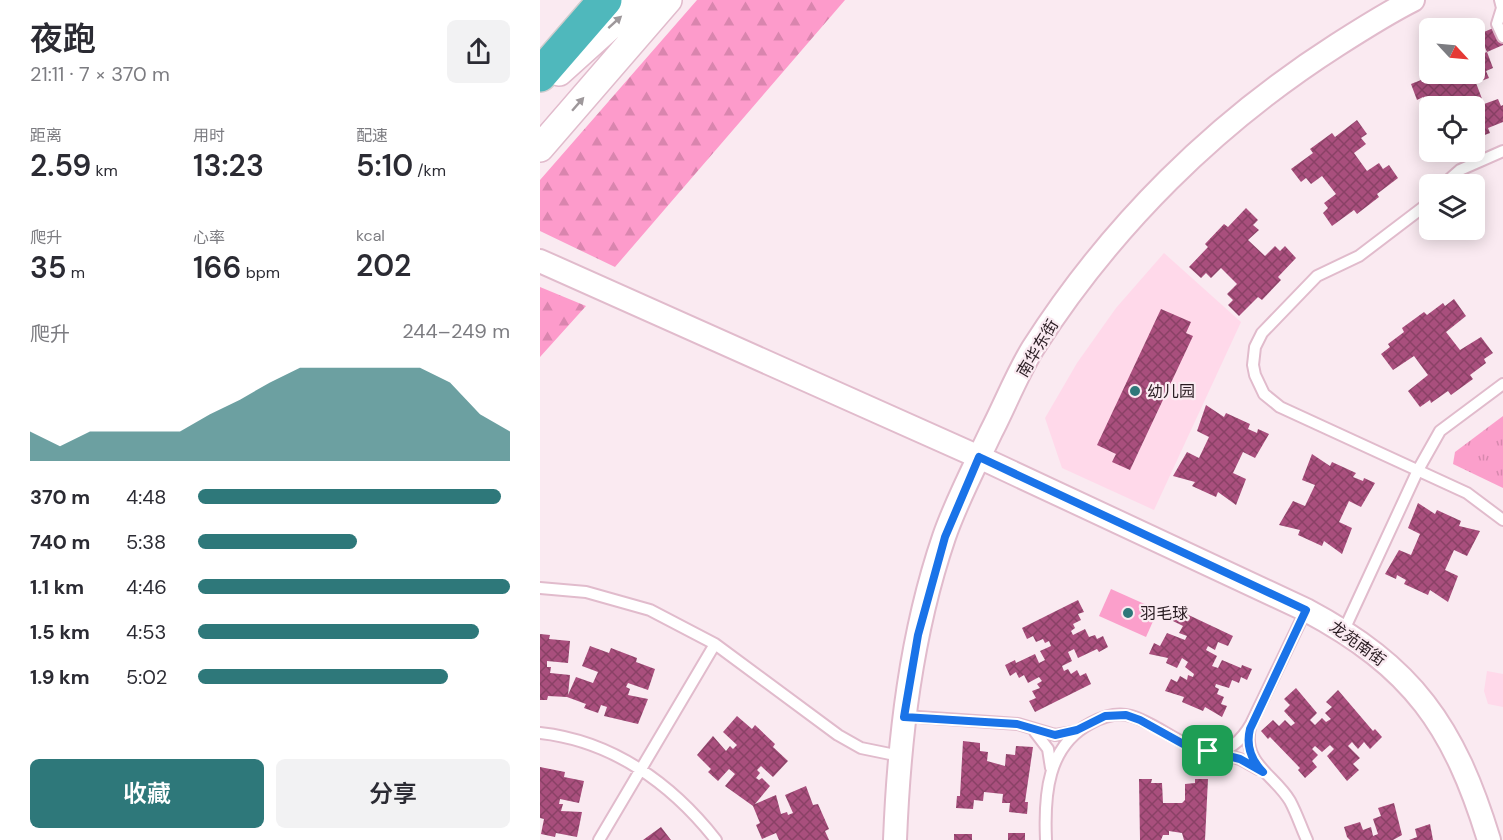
<!DOCTYPE html>
<html lang="zh">
<head>
<meta charset="utf-8">
<style>
	:root { --surface:#fff; --page:#f2f2f3; --text:#2b2b33; --muted:#7c7c81; --accent:#2e787a }
	body { margin:0; font-family:"DM Sans","Noto Sans SC",sans-serif; background:var(--page); color:var(--text); height:100vh; display:flex; flex-direction:column; font-size:22px; white-space:nowrap }
	* { box-sizing:border-box; margin:0 }
	p { font-size:20px; color:var(--muted) }
	.icon { flex:none; width:33px; height:33px; fill:none; stroke:currentColor; stroke-width:2; stroke-linecap:round; stroke-linejoin:round }
	.map { position:relative; flex:1; overflow:hidden }
	.sheet { display:flex; flex-direction:column; background:var(--surface); width:540px }
	.sheet>* { flex:none }
	.needle { width:39px; rotate:116deg }
	.controls { position:absolute; left:879px; top:18px; display:grid; gap:12px }
	.controls a { display:grid; place-items:center; width:66px; height:66px; border-radius:9px; background:var(--surface); box-shadow:0 3px 15px #0003; font-size:30px }
	.pin { position:absolute; display:grid; place-items:center; width:51px; height:51px; color:#fff; margin:-26px; border-radius:12px; box-shadow:0 3px 9px #0006 }
	.round { display:grid; place-items:center; flex:none; width:63px; height:63px; border-radius:9px; background:var(--page) }
	.head { display:flex; align-items:center; justify-content:space-between; height:102px; padding:0 30px }
	h1 { font-size:33px; font-weight:600; line-height:45px }
	.figures { display:grid; grid-template-columns:repeat(3,1fr); gap:9px; height:102px; padding:6px 30px }
	.figures div { display:grid; align-content:center }
	.figures b { font-size:30px; font-weight:600 }
	.figures small { font-size:16px; font-weight:400 }
	.figures p { font-size:16px }
	.chart { height:168px; padding:12px 30px }
	.chart p { display:flex; justify-content:space-between }
	.chart svg { width:100%; height:108px; margin-top:6px; fill:var(--accent); opacity:.7 }
	.action { display:flex; gap:12px; margin-top:auto; padding:12px 30px }
	.action a { flex:1; height:69px; border-radius:9px; background:var(--accent); color:#fff; font-size:24px; font-weight:600; line-height:69px; text-align:center }
	.action a+a { background:var(--page); color:var(--text) }
	ul { padding:0 30px; list-style:none; font-size:20px }
	li { display:grid; grid-template-columns:96px 72px 1fr; align-items:center; height:45px }
	li i { height:15px; border-radius:8px; background:var(--accent) }
	main { display:flex; flex:1; min-height:0 }
	.map>svg:first-child { display:block }
	.built { fill:#ffd9ea }
	.grass { fill:url(#grass-tufts) }
	.forest { fill:url(#forest-firs) }
	.pitch { fill:#fb9fcb }
	.building { fill:url(#building-cross-hatch) }
	.lines { fill:none; stroke-linecap:round; stroke-linejoin:round }
	.service-casing { stroke:#e1bbcc; stroke-width:14 }
	.minor-casing { stroke:#e1bbcc; stroke-width:26 }
	.tertiary-casing { stroke:#e1bbcc; stroke-width:30 }
	.trunk-casing { stroke:#d0cdce; stroke-width:36 }
	.service { stroke:#fff; stroke-width:10 }
	.minor { stroke:#fff; stroke-width:22 }
	.tertiary { stroke:#fff; stroke-width:27 }
	.trunk { stroke:#4fb8bc; stroke-width:33 }
	.oneway { fill:#9e989b }
	.route-casing { stroke:#fff; stroke-width:12 }
	.route { stroke:#1a73e8; stroke-width:8 }
	.poi-dot { fill:#2e787a; stroke:#faeaf1; stroke-width:2 }
	.labels { text-anchor:middle; stroke-width:4.5; stroke-linejoin:round; paint-order:stroke }
	.street-label { font-size:16px; fill:#281b21; stroke:#faeaf1 }
	.poi-label { font-size:16px; fill:#281b21; stroke:#faeaf1; text-anchor:start }
</style>
</head>
<body>
<main>
<section class="sheet">
<div class="head"><div><h1>夜跑</h1><p>21:11 · 7 × 370 m</p></div><a class="round"><svg class="icon" aria-label="share" viewBox="0 0 24 24"><path d="M12 15V3M7 8l5-5 5 5M5 13v7h14v-7"/></svg></a></div>
<div class="figures">
<div><p>距离</p><b>2.59<small> km</small></b></div>
<div><p>用时</p><b>13:23</b></div>
<div><p>配速</p><b>5:10<small> /km</small></b></div>
</div>
<div class="figures">
<div><p>爬升</p><b>35<small> m</small></b></div>
<div><p>心率</p><b>166<small> bpm</small></b></div>
<div><p>kcal</p><b>202</b></div>
</div>
<div class="chart"><p><span>爬升</span>244–249 m</p>
<svg viewBox="0 0 160 44" preserveAspectRatio="none"><path d="M0 44V32L10 38L20 32L30 32L40 32L50 32L60 25L70 19L80 12L90 6L100 6L110 6L120 6L130 6L140 12L150 25L160 32V44z"/></svg>
</div>
<ul>
<li><b>370 m</b>4:48<i style="width:97%"></i></li>
<li><b>740 m</b>5:38<i style="width:51%"></i></li>
<li><b>1.1 km</b>4:46<i style="width:100%"></i></li>
<li><b>1.5 km</b>4:53<i style="width:90%"></i></li>
<li><b>1.9 km</b>5:02<i style="width:80%"></i></li>
</ul>
<div class="action"><a>收藏</a><a>分享</a></div>
</section>
<div class="map">
<svg width="963" height="840" viewBox="0 0 963 840">
	<defs>
		<pattern id="grass-tufts" width="24" height="20" patternUnits="userSpaceOnUse" patternTransform="scale(1.5)"><rect width="24" height="20" fill="#fb9fcb"/><path d="M3 7l-1-3M5 7V3M7 7l1-3M15 17l-1-3M17 17v-4M19 17l1-3" fill="none" stroke="#d788ae"/></pattern>
		<pattern id="forest-firs" width="22" height="20" patternUnits="userSpaceOnUse" patternTransform="scale(1.5)"><rect width="22" height="20" fill="#fd9bcb"/><path d="M5 1l3.5 6h-7zM16 11l3.5 6h-7z" fill="#d985ae"/></pattern>
		<pattern id="building-cross-hatch" width="8" height="8" patternUnits="userSpaceOnUse" patternTransform="scale(1.5)"><rect width="8" height="8" fill="#a94f7d"/><path d="M0 0l8 8M0 8l8-8" fill="none" stroke="#8a4166"/></pattern>
	</defs>
	<rect width="100%" height="100%" fill="#faeaf1"/>
	<!-- built -->
	<path class="built" d="M624,253l77,69 -87,188 -92,-42 -17,-50 32,-55 39,-55z
		M947,671l16,3v33l-15,-3 -4,-13z"/>
	<!-- grass -->
	<path class="grass" d="M963,416v72l-50,-24 2,-12z"/>
	<!-- forest -->
	<path class="forest" d="M157,0h148l-230,267 -75,-36v-51z
		M0,287l46,19 -46,51z"/>
	<!-- pitch -->
	<path class="pitch" d="M571,589l47,21 -12,27 -47,-21z"/>
	<!-- building -->
	<path class="building" d="M963,24v21l-16,7 -8,-18z
		M947,52l6,16 -7,3 3,7 -13,5 8,21 14,-5 3,7 2,-1v17l-15,6 2,5 -16,6v-33h-31l-3,-8 -14,6 -3,-7 -6,3 -6,-16 25,-10h38v-17z
		M817,120l10,14 -6,4 5,6 -12,9 13,18 12,-8 4,6 6,-4 9,13 -21,16 2,3 -22,17 -3,-4 -22,16 -9,-13 5,-5 -4,-5 12,-9 -14,-18 -11,8 -5,-6 -5,4 -10,-13 22,-16 -3,-4 22,-16 3,4z
		M706,208l12,12 -5,5 6,5 -11,10 17,16 10,-10 5,5 5,-5 11,12 -18,19 3,3 -19,20 -4,-3 -19,19 -11,-11 5,-5 -6,-6 10,-10 -16,-16 -10,10 -5,-5 -5,5 -12,-11 19,-20 -3,-3 19,-20 4,3z
		M914,299l12,17 -20,16 14,18 21,-13 12,16 -9,6 2,4 -16,12 3,4 -22,16 -3,-4 -17,12 -1,-3 -10,7 -12,-16 20,-16 -14,-19 -21,14 -12,-16 9,-7 -2,-3 16,-12 -2,-4 22,-16 3,3 16,-12 2,3z
		M621,309l30,13 -5,11 7,3 -63,134 -18,-8 4,-8 -19,-9z
		M666,405l18,12 2,-4 24,11 -2,5 9,4 1,-4 11,5 -14,24 -12,-6 -10,21 13,6 -10,26 -18,-13 -2,5 -24,-11 3,-4 -22,-6 14,-24 12,6 10,-21 -12,-6z
		M772,454l18,12 2,-4 24,11 -3,4 10,4 1,-3 11,5 -14,24 -12,-6 -10,21 13,6 -10,26 -18,-13 -2,5 -24,-11 2,-5 -21,-5 14,-24 12,5 10,-21 -13,-5z
		M878,503l17,11 2,-4 24,11 -2,5 21,5 -13,25 -13,-6 -9,20 13,6 -10,26 -18,-12 -2,5 -24,-11 2,-4 -9,-5 -1,4 -11,-5 14,-24 12,5 9,-21 -12,-6z
		M538,600l6,12 -6,2 3,6 -8,4 2,4 -4,3 2,4 12,-6 4,8 6,-2 2,4 6,-3 5,11 -9,5 -2,-3 -19,9 -4,-9 -6,3 4,9 -10,5 2,5 4,-2 3,5 6,-4 3,6 6,-3 5,11 -56,28 -6,-11 7,-3 -4,-7 8,-3 -3,-4 5,-3 -3,-4 -11,6 -4,-8 -5,3 -3,-6 -6,4 -5,-11 10,-5 1,3 19,-9 4,9 6,-3 -5,-9 11,-5 -2,-5 -4,2 -2,-4 -7,3 -3,-6 -6,3 -5,-11z
		M638,610l55,26 -5,10 -10,-4 -3,8 -7,-4 -2,4 11,6 -5,10 6,2 4,-8 19,8 1,-3 10,4 -5,11 -6,-3 -2,6 -7,-3 -3,8 -13,-4 -1,3 4,2 -2,5 7,3 -3,7 6,2 -5,11 -17,-10 -2,4 -21,-9 2,-5 -19,-6 6,-12 6,3 3,-6 7,4 1,-5 5,2 1,-3 -9,-7 3,-5 -6,-4 -5,10 -11,-5 2,-5 -19,-4 5,-11 6,3 7,-13 18,7 2,-4 -8,-3 4,-7 -10,-5z
		M0,634l10,1 -1,4 21,2 -2,22 -21,-2v6h4l-1,6 20,2 -2,20 8,-18 17,6 5,-11 -16,-6 8,-20 19,7 2,-5 26,10 -1,4 19,7 -7,21 -20,-7 -2,4 4,2 -2,6 20,4 -10,25 -34,-8 3,-9 -6,-2 -3,8 -14,-5 2,-4 -19,-7 -19,-1 -1,4h-7z
		M756,688l21,25 -7,7 5,5 7,-7 4,4 5,-3 -6,-6 7,-6 -6,-5 12,-12 35,41 2,-2 7,8 -12,12 -6,-7 -6,7 -6,-7 -4,4 12,12 -7,6 6,6 -12,11 -20,-25 7,-7 -4,-4 -8,7 -7,-6 -3,3 6,6 -6,6 5,6 -12,11 -7,-8 2,-2 -30,-31 -2,2 -7,-8 12,-11 6,6 6,-6 6,6 4,-3 -11,-12 6,-6 -6,-6z
		M197,716l15,13 3,-4 20,19 -2,3 15,14 -15,16 -12,-11 -4,4 3,3 -4,5 3,2 3,-2 8,8 -15,18 21,-9 5,19 6,-2 1,3 5,-2 -8,-18 21,-9 7,19 5,-1 11,25 -4,2 4,9h-50l-3,-7 -14,6 -6,-14 4,-2 -7,-17 -28,-20 10,-12 -6,-5 -11,12 -10,-9 3,-3 -14,-14 16,-19 13,15 4,-5 3,3 4,-4 -14,-13z
		M423,741l17,2v8l8,1 -1,9 18,5 1,-12 9,1 1,-9 17,1 -8,55h3l-1,12 -18,-2 1,-9h-8l1,-9 -19,-2 -1,9 -9,-1 -1,9 -17,-1 1,-12h3z
		M0,767l25,5 -1,5 20,4 -5,22 -19,-4 -1,5h4l-2,7 21,1 -5,25 -21,-4 -1,4 -14,-3 3,-15 -4,-1z
		M599,779h13l-1,4h11l1,20h19l3,-3v-16l10,-1v-4h13l-3,61h-21l-2,-7 -13,-2v4h-6l-2,5h-21z
		M854,803l8,32 -9,5h-43l-3,-3 -3,-10 16,-5 3,8 8,-3 2,9 5,-2 -5,-15 8,-3 -3,-8z
		M890,824l3,16h-24l8,-3 -2,-8z
		M121,827l10,13h-28z
		M468,833h17v7h-17z
		M414,834h18v6h-18z"/>
	<g class="lines">
		<!-- service casing -->
		<g class="service-casing">
			<path id="service" d="M960,0l2,8 -5,16 6,13
				M904,184l16,-14 43,-19
				M890,202l-71,54 -42,20 -55,57 -7,14 -2,18 2,10 9,19 16,13 187,86 36,27
				M0,588l46,4 64,18 65,34 123,91 23,13 39,8
				M804,630l74,-160 22,-39 63,-47
				M364,716l114,8 37,11 19,-3
				M710,727c-8,37 24,47 40,74 7,13 11,26 17,39
				M495,732l13,17 3,19
				M0,733c73,8 132,51 176,107
				M675,752l25,7 18,10
				M59,840l116,-196
				M506,840c-2,-45 1,-94 45,-117 13,-7 26,-11 40,-7 40,11 85,69 120,8l55,-114"/>
		</g>
		<!-- minor casing -->
		<g class="minor-casing">
			<path id="minor" d="M0,261l439,196 327,153c107,57 148,116 183,230
				M355,840c4,-102 16,-206 49,-303 12,-35 31,-71 47,-105 14,-27 26,-58 42,-84 78,-122 182,-225 304,-303 25,-16 50,-32 76,-45"/>
		</g>
		<!-- tertiary casing -->
		<g class="tertiary-casing">
			<path id="tertiary" d="M19,72l80,-72
				M0,148l128,-148"/>
		</g>
		<!-- trunk casing -->
		<g class="trunk-casing">
			<path id="trunk" d="M0,75l65,-75"/>
		</g>
		<!-- service -->
		<use href="#service" class="service"/>
		<!-- minor -->
		<use href="#minor" class="minor"/>
		<!-- tertiary -->
		<use href="#tertiary" class="tertiary"/>
		<!-- trunk -->
		<use href="#trunk" class="trunk"/>
	</g>
	<!-- one-way arrows -->
	<defs><path id="oneway-solid" d="M-6-.8H1V-3.2L6.5 0L1 3.2V.8H-6Z" transform="scale(1.5)"/></defs>
	<g class="oneway">
		<use href="#oneway-solid" transform="translate(75 22) rotate(-42)"/>
		<use href="#oneway-solid" transform="translate(38 104) rotate(-49)"/>
	</g>
	<g class="lines">
		<!-- route casing -->
		<g class="route-casing">
			<path id="route" d="M439,457l327,153 -56,119c-4,16 1,31 13,43l-23,-13 -55,-14 -45,-25 -14,-5 -21,1 -28,14 -22,5 -38,-11 -113,-7 14,-82 27,-98z"/>
		</g>
		<!-- route -->
		<use href="#route" class="route"/>
	</g>
	<!-- markers -->
	<g class="poi-dot">
		<circle cx="595" cy="391" r="6"/>
		<circle cx="588" cy="613" r="6"/>
	</g>
	<g class="labels">
		<!-- street labels -->
		<g class="street-label">
			<text transform="translate(497 348) rotate(-59)" y="6">南华东街</text>
			<text transform="translate(818 643) rotate(36)" y="6">龙苑南街</text>
		</g>
		<!-- poi labels -->
		<g class="poi-label">
			<text x="607" y="397">幼儿园</text>
			<text x="600" y="619">羽毛球</text>
		</g>
	</g>
</svg>
<div class="controls">
<a><svg class="needle" viewBox="-14 -14 28 28"><path d="M0-13l5 13h-10z" fill="#e53935"/><path d="M0 13l5-13h-10z" fill="#7c7c81"/></svg></a>
<a><svg class="icon" aria-label="locate" viewBox="0 0 24 24"><circle cx="12" cy="12" r="6"/><path d="M12 2v4M12 18v4M2 12h4M18 12h4"/></svg></a>
<a><svg class="icon" aria-label="layers" viewBox="0 0 24 24"><path d="M12 4l9 5-9 5-9-5zM3 14l9 5 9-5"/></svg></a>
</div>
<div class="pin" style="left:668px;top:751px;background:#1e9e55"><svg class="icon" aria-label="arrive" viewBox="0 0 24 24"><path d="M6 21V4h12l-3 4 3 4H6"/></svg></div>
</div>
</main>
</body>
</html>
